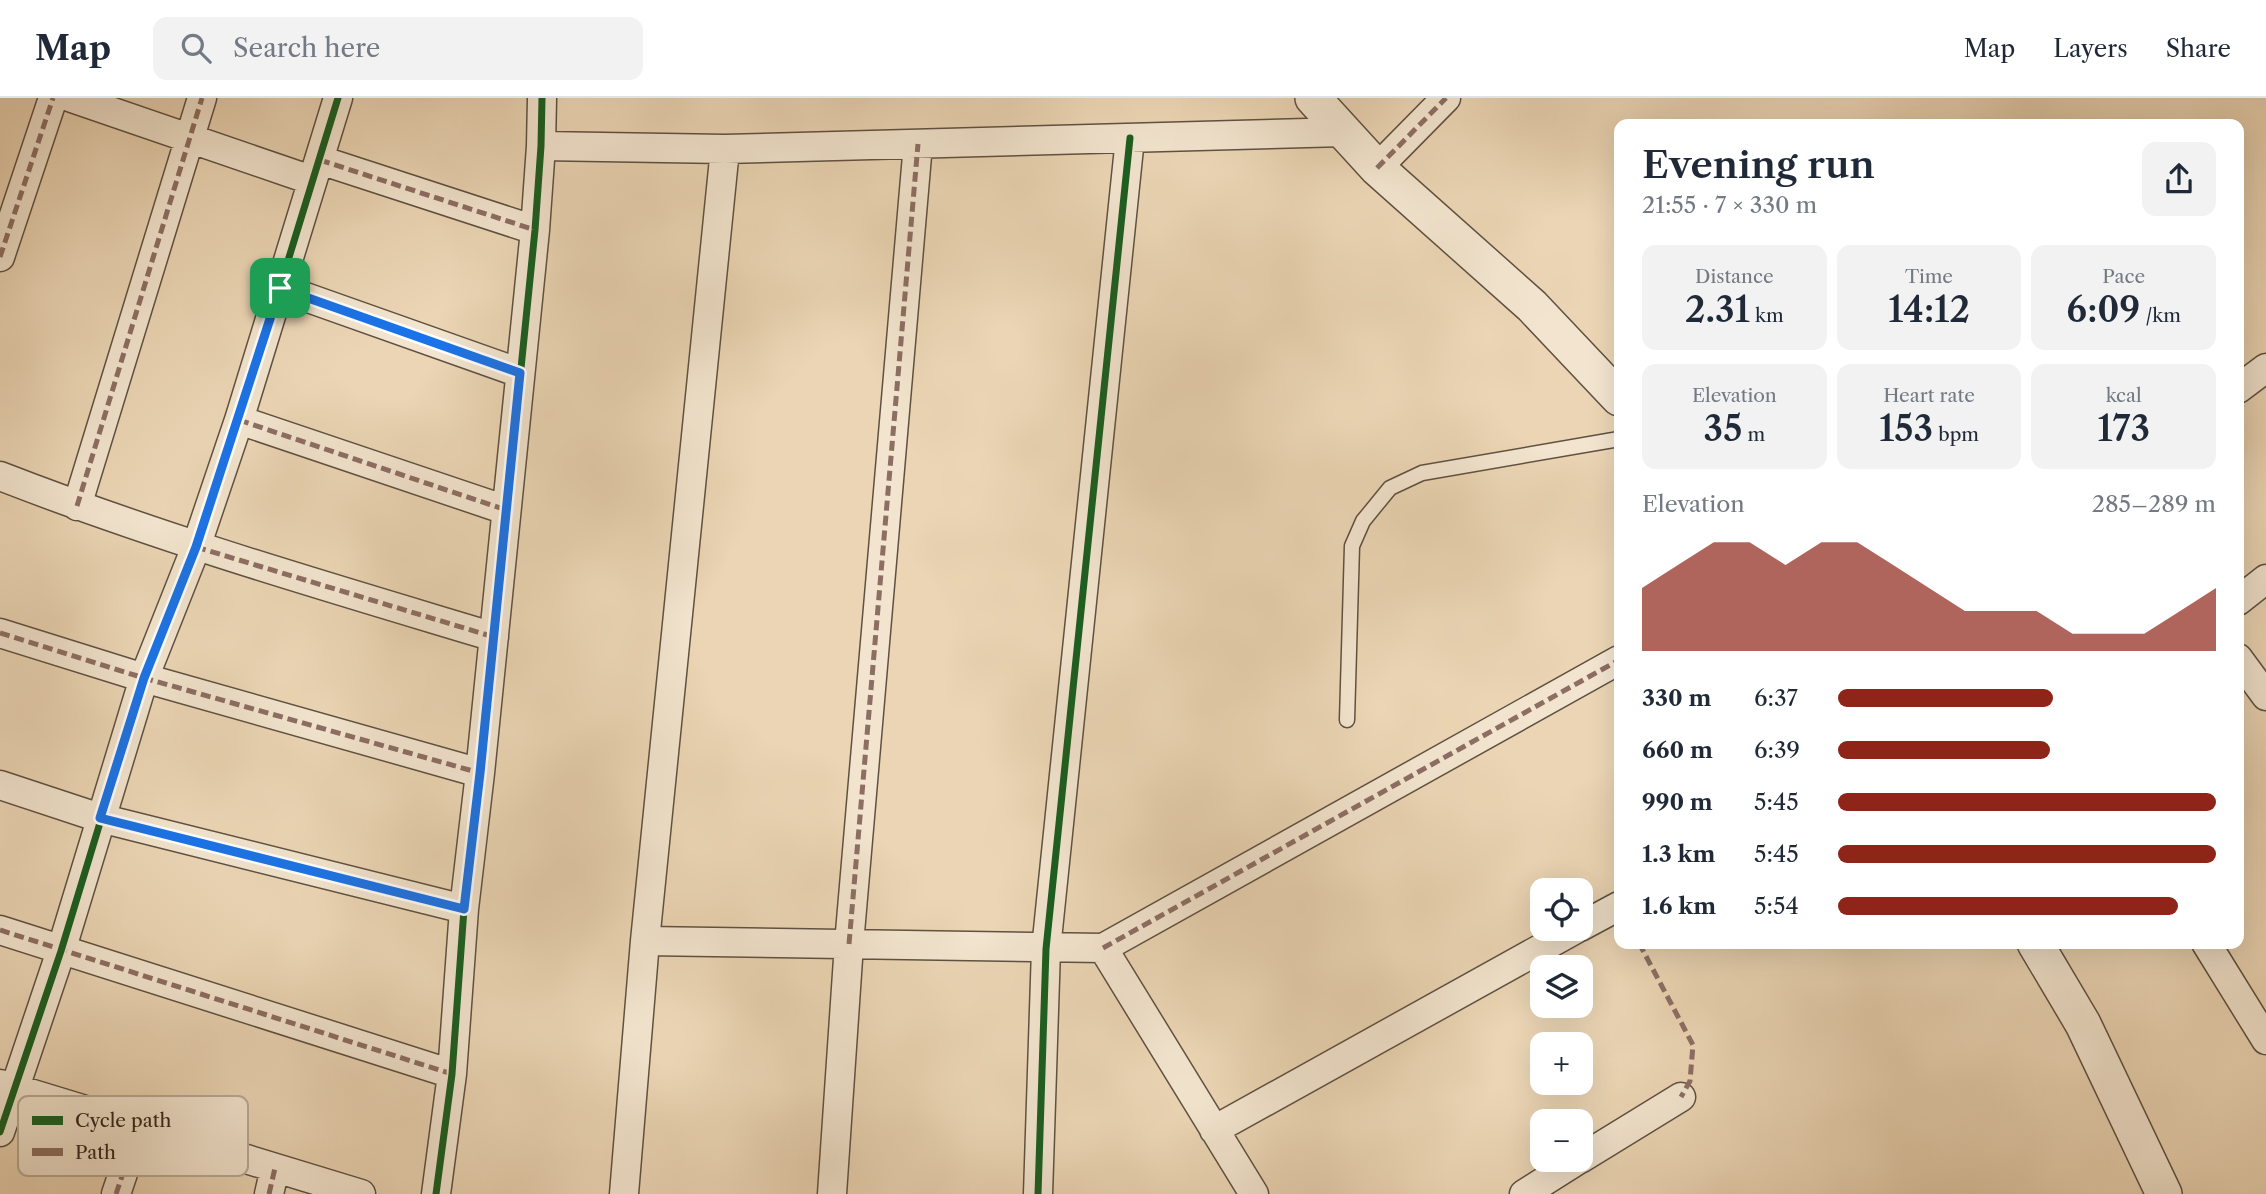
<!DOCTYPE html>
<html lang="en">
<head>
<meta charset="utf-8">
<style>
	:root { --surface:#fff; --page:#f2f2f3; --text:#1f2937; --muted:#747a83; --line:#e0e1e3; --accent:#8f2418 }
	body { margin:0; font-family:"Libre Caslon Text",serif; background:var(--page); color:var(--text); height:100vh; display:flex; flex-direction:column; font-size:26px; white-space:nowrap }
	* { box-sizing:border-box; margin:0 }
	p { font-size:23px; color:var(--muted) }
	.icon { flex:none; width:38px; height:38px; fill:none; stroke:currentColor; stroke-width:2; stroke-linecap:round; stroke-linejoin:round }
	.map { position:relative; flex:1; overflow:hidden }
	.panel { position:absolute; left:1614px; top:21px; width:630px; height:830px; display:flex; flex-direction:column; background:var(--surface); border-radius:14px; box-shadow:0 7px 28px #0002 }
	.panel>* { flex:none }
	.controls { position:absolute; left:1530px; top:780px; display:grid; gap:14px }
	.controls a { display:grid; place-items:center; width:63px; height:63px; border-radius:14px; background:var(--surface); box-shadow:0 7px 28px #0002; font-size:35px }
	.pin { position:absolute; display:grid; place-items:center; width:60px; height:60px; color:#fff; margin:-30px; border-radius:14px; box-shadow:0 4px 10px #0006 }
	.round { display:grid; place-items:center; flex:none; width:74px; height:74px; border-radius:14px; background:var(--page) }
	.head { display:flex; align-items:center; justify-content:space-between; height:119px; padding:0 28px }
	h1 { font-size:38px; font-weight:600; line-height:52px }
	.stats { display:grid; grid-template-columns:repeat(3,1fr); gap:10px; height:119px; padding:7px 28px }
	.stats div { display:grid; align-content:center; border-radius:14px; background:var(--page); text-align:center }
	.stats b { font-size:35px; font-weight:600 }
	.stats small { font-size:19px; font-weight:400 }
	.stats p { font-size:19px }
	.chart { height:196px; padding:14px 28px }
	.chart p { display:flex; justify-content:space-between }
	.chart svg { width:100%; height:126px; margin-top:7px; fill:var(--accent); opacity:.7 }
	ul { padding:0 28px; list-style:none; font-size:23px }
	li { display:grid; grid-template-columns:112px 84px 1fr; align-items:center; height:52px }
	li i { height:18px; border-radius:9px; background:var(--accent) }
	header { display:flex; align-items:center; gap:42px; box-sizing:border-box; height:98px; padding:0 35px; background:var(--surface); border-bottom:2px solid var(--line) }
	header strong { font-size:33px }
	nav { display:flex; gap:38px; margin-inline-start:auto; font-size:24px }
	.search { width:490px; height:63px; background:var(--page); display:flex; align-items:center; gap:18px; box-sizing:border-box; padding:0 24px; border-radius:14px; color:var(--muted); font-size:26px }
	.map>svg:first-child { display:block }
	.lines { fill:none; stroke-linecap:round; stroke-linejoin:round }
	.service-casing { stroke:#5f5141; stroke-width:17 }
	.minor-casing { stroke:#5f5141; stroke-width:31 }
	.tertiary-casing { stroke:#5f5141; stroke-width:38 }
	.service { stroke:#f2e4ce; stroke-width:14 }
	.minor { stroke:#f2e4ce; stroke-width:28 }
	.tertiary { stroke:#f2e4ce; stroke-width:35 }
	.quiet { stroke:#8d6e63; stroke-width:5; stroke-dasharray:10 5; stroke-linecap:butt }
	.cycleway-casing { stroke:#f2e4ce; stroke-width:11 }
	.cycleway { stroke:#1b5e20; stroke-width:7 }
	.route-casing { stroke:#fff; stroke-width:14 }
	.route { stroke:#1a73e8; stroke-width:9 }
	.key { fill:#f2e4ce; stroke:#b8ab98; stroke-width:2 }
	.key-label { font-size:19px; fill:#30251b }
</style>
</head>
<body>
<header>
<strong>Map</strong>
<div class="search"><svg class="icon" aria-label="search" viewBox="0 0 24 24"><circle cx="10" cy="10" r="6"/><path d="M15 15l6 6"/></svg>Search here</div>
<nav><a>Map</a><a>Layers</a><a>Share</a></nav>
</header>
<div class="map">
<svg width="2266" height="1096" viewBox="0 0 2266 1096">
	<rect width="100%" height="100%" fill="#ebd5b4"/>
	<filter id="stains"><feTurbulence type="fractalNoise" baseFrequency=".00286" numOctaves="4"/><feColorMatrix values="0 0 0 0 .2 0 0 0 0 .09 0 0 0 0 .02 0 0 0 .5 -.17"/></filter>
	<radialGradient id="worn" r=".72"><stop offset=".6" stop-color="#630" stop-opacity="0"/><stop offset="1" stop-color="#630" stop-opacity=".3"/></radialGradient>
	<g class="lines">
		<!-- service casing -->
		<g class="service-casing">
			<path id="service" d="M1347,622l5,-174 11,-25 27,-33 32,-15 197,-34"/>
		</g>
		<!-- minor casing -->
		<g class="minor-casing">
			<path id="minor" d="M72,0l239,82
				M541,48l184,3 619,-17
				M320,62l215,70
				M1377,70l69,-70
				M0,159l53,-159
				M280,190l240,85
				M2238,291l28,-21
				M239,322l267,90
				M0,378c162,63 328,111 494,161
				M77,408l125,-408
				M2238,503l28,-22
				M0,535l144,45 336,95
				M2238,560l28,38
				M0,687l100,33 364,91
				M1580,829l39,-21
				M0,832l452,144
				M645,843l458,7 516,-288
				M2206,845l60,97
				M1103,850l151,246
				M0,986l361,110
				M1214,1032l362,-201
				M0,1034l61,-181 83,-273 52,-131 43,-127 99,-322
				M1580,1061l101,-62
				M116,1096l23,-68
				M269,1096l6,-26
				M436,1096l16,-120 12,-165 16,-136 55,-543 6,-84 1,-48
				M624,1096l21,-253 80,-792
				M832,1096l17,-250 69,-800
				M1038,1096l8,-245 84,-811
				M1524,1096l54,-34"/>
		</g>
		<!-- tertiary casing -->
		<g class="tertiary-casing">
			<path id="tertiary" d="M1313,0l64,70 155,138 87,92
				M2035,845l48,81 81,170"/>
		</g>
		<!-- service -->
		<use href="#service" class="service"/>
		<!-- minor -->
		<use href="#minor" class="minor"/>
		<!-- tertiary -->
		<use href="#tertiary" class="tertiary"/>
		<!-- quiet -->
		<path class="quiet" d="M320,62l215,70
			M1377,70l69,-70
			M0,159l53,-159
			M239,322l267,90
			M77,408l125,-408
			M196,449l298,90
			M0,535l144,45 336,95
			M0,832l452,144
			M1639,845l54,102 -3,36 -9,16
			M849,846l69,-800
			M1103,850l516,-288
			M116,1096l23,-68
			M269,1096l6,-26"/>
		<!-- cycleway casing -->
		<g class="cycleway-casing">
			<path id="cycleway" d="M0,1034l61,-181 83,-273 52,-131 43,-127 99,-322
				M436,1096l16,-120 12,-165 16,-136 55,-543 6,-84 1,-48
				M1038,1096l8,-245 84,-811"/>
		</g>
		<!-- cycleway -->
		<use href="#cycleway" class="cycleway"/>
	</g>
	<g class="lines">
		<!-- route casing -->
		<g class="route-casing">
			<path id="route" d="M280,190l240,85 -40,400 -16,136 -364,-91 44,-140 52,-131z"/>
		</g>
		<!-- route -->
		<use href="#route" class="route"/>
	</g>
	<!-- legend -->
	<rect x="18" y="998" width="230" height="80" rx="10" class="key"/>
	<rect x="32" y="1018" width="31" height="9" fill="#1b5e20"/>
	<rect x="32" y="1050" width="31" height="8" fill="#8d6e63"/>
	<g class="key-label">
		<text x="75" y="1029">Cycle path</text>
		<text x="75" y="1061">Path</text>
	</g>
	<rect width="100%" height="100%" filter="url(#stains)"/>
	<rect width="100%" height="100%" fill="url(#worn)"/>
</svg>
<div class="controls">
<a><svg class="icon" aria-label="locate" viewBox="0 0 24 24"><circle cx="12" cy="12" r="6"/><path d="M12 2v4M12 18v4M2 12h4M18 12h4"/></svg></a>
<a><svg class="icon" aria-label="layers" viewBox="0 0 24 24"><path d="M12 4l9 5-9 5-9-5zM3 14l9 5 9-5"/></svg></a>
<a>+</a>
<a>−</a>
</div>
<div class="pin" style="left:280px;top:190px;background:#1e9e55"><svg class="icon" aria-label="arrive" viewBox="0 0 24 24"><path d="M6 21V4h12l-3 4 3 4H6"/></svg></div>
<section class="panel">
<div class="head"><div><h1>Evening run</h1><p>21:55 · 7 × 330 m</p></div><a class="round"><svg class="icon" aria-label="share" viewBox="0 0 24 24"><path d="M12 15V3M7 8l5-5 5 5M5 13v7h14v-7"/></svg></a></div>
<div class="stats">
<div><p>Distance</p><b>2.31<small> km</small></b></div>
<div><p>Time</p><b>14:12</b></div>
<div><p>Pace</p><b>6:09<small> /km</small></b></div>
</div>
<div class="stats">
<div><p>Elevation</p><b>35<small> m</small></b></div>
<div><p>Heart rate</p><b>153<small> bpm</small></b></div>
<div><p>kcal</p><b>173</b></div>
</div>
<div class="chart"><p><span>Elevation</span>285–289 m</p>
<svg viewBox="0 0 160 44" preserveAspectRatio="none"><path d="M0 44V22L10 14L20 6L30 6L40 14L50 6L60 6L70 14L80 22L90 30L100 30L110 30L120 38L130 38L140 38L150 30L160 22V44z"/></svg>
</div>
<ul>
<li><b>330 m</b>6:37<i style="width:57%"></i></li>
<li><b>660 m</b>6:39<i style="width:56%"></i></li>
<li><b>990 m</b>5:45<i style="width:100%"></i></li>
<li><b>1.3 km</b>5:45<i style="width:100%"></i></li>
<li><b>1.6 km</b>5:54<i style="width:90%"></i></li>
</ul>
</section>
</div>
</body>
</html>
